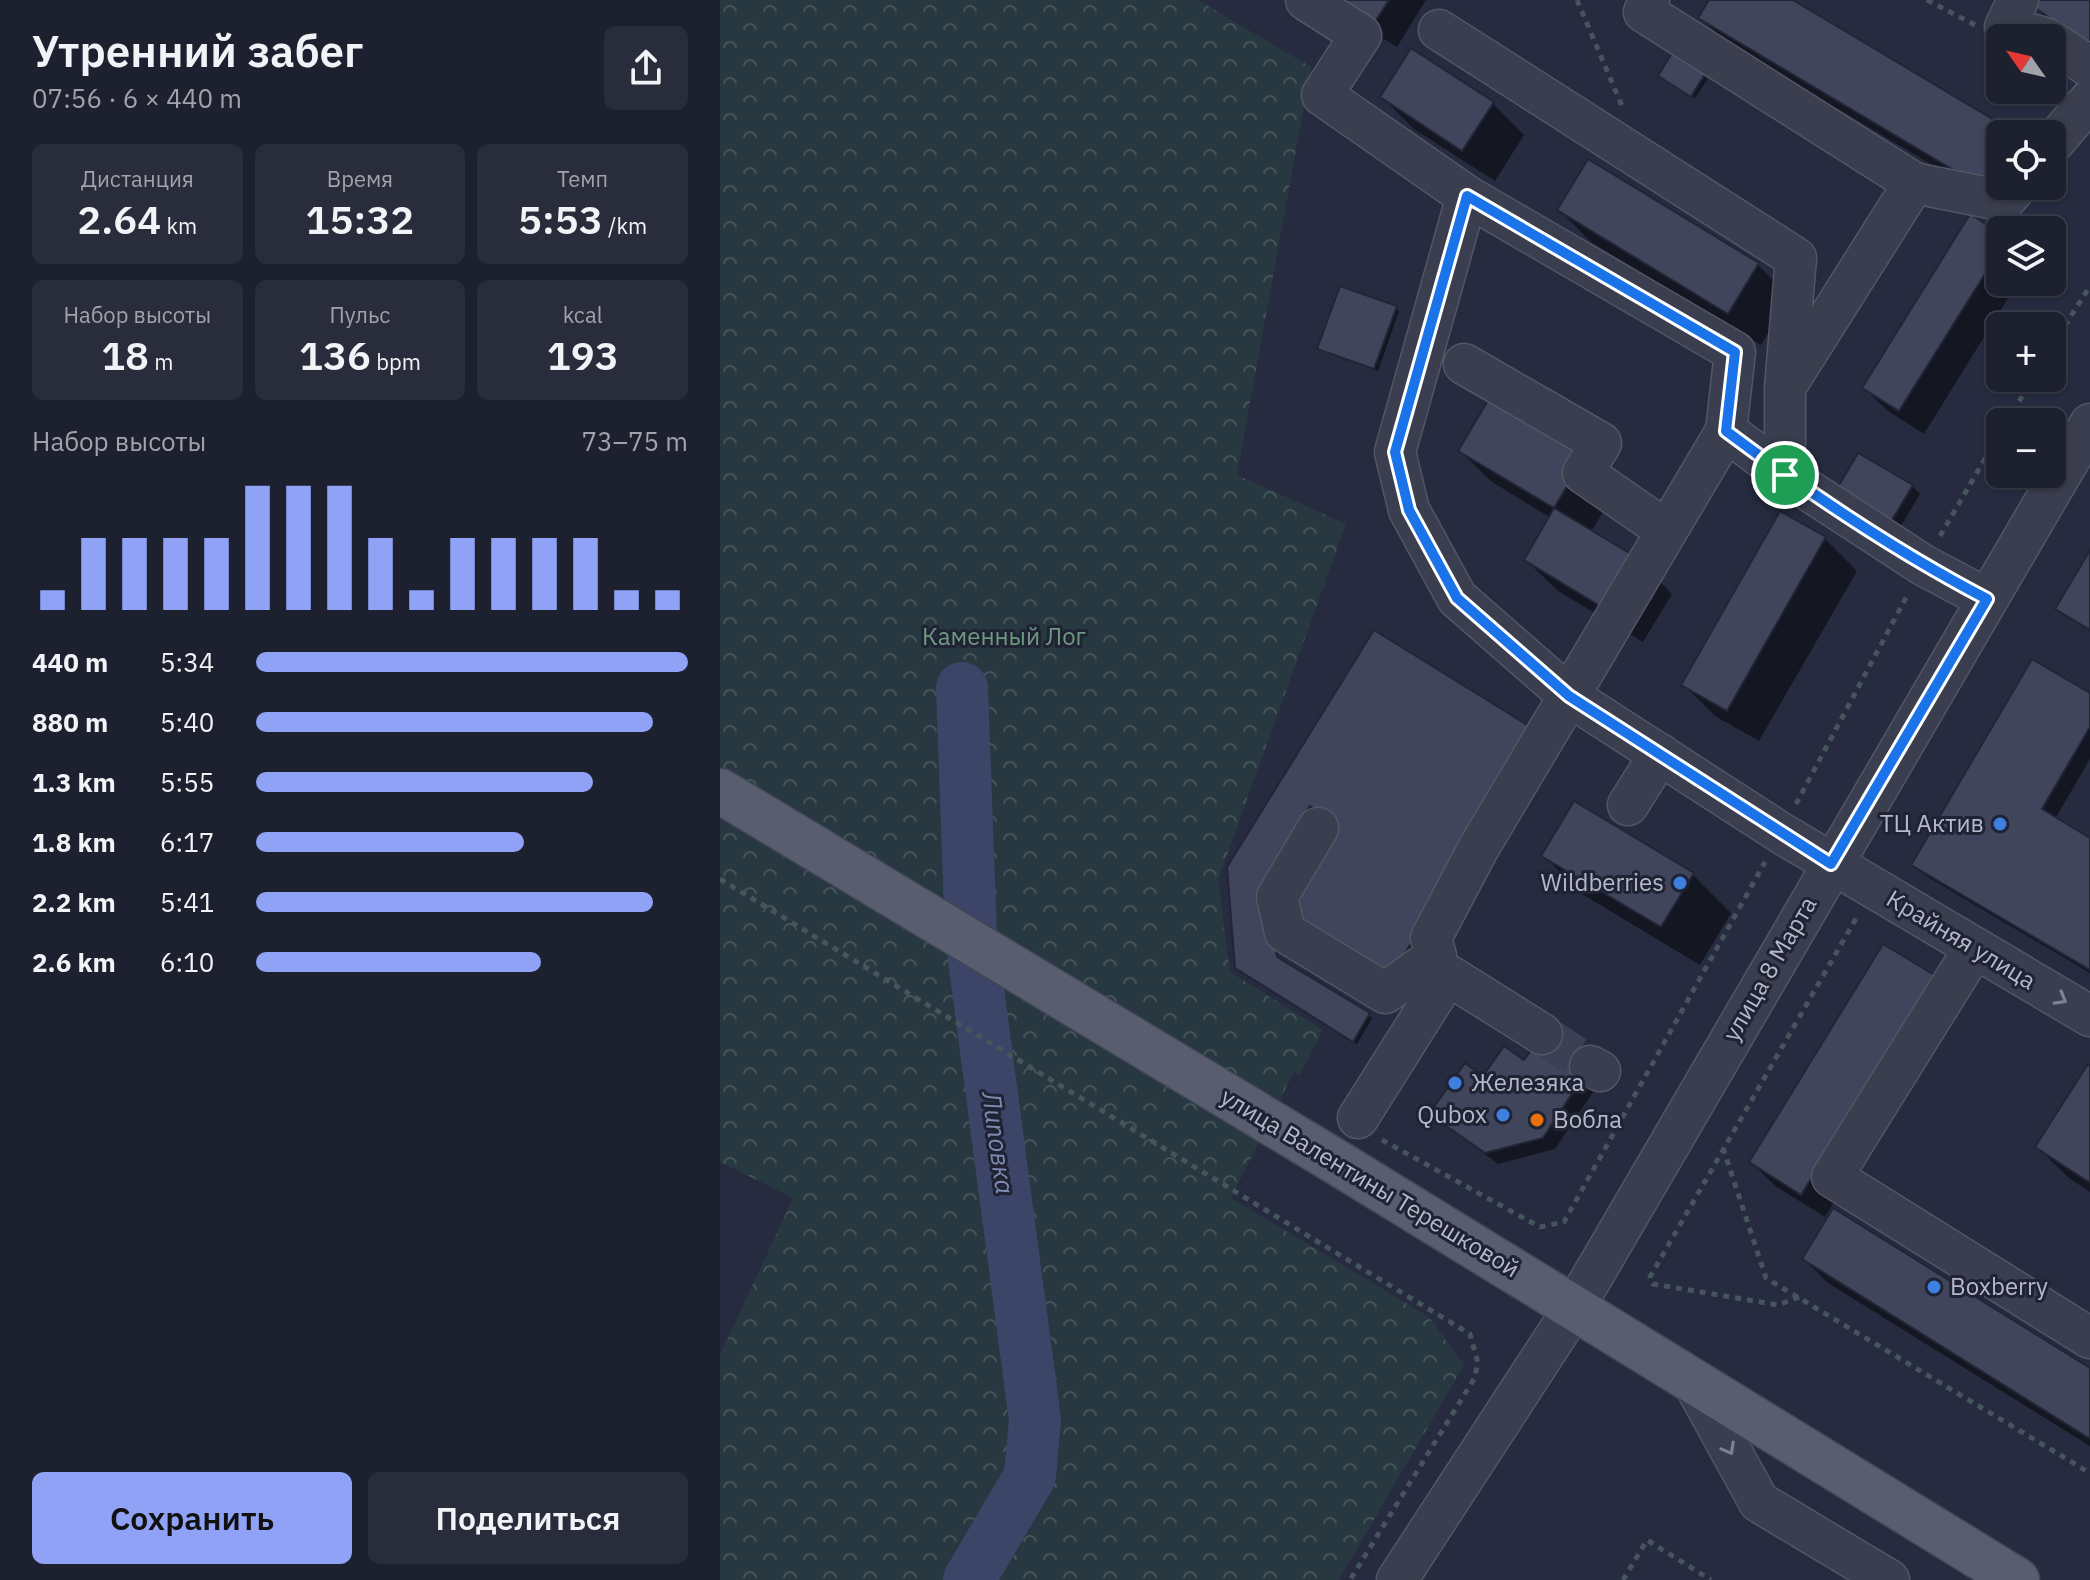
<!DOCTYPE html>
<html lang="ru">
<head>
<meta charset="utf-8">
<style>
	:root { --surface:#1c202f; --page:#292d3b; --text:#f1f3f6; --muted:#a0a3aa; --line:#3a3e4b; --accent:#90a2f5 }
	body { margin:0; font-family:"IBM Plex Sans",sans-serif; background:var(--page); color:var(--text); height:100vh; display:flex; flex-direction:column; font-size:30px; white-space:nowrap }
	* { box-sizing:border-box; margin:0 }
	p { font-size:26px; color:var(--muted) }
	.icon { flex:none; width:44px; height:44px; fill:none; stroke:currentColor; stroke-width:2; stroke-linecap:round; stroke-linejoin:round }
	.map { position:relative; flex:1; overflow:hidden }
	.panel { display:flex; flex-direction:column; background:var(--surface); width:720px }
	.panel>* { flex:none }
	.needle { width:52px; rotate:304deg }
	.buttons { position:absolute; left:1266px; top:24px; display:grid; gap:16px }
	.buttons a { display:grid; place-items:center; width:80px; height:80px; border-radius:12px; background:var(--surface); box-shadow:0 2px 6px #0004,0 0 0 2px var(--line); font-size:40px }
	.pin { position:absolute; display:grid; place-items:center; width:68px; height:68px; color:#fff; margin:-34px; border:4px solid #fff; border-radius:50%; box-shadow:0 2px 8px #0007 }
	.round { display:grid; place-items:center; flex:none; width:84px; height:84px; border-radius:12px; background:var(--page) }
	.summary { display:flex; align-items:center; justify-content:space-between; height:136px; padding:0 32px }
	h1 { font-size:44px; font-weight:600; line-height:60px }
	.figures { display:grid; grid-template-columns:repeat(3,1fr); gap:12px; height:136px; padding:8px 32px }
	.figures div { display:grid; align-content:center; border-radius:12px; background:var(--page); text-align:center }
	.figures b { font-size:40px; font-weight:600 }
	.figures small { font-size:22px; font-weight:400 }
	.figures p { font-size:22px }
	.chart { height:224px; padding:16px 32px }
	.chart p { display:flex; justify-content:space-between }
	.chart svg { width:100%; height:144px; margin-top:8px; stroke:var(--accent); stroke-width:6 }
	.cta { display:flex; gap:16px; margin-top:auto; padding:16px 32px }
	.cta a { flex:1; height:92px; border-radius:12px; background:var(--accent); color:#111; font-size:32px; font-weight:600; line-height:92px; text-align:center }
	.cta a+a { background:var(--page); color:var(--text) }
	ul { padding:0 32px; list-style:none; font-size:26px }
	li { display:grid; grid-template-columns:128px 96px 1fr; align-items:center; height:60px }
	li i { height:20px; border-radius:10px; background:var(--accent) }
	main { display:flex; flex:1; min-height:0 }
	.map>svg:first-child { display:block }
	.forest { fill:url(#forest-crowns) }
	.shadow { fill:#0007 }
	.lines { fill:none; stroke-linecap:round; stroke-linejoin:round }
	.river { stroke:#3c4567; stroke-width:52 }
	.building { fill:#40455c; stroke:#212536; stroke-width:2 }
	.minor-tunnel { stroke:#3c4054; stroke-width:40; stroke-dasharray:40 20; stroke-linecap:butt }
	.minor-casing { stroke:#525666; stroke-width:43 }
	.major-casing { stroke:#434758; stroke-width:47 }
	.path { stroke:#46555d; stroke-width:5; stroke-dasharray:6 6; stroke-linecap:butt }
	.minor { stroke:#3a3e4f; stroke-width:40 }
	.major { stroke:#585d6f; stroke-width:44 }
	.oneway { stroke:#7e8292 }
	.route-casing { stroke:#fff; stroke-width:16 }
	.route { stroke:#1a73e8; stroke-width:10 }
	.shop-dot { fill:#3f7fe0; stroke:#1f2334; stroke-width:3 }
	.food-dot { fill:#e8710a; stroke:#1f2334; stroke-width:3 }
	.labels { text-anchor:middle; stroke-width:6; stroke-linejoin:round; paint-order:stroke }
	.park-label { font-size:24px; fill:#6e9981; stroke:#1f2334 }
	.poi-label { font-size:24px; fill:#b6b9c9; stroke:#1f2334; text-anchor:end }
	.street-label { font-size:24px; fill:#b6b9c9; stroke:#1f2334 }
	.water-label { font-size:26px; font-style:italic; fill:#7e8ab0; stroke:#1f2334 }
</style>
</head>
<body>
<main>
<section class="panel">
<div class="summary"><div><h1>Утренний забег</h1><p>07:56 · 6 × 440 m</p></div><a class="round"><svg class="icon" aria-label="share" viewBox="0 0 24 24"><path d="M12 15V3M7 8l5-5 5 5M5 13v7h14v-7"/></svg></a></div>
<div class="figures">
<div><p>Дистанция</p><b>2.64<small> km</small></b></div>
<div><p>Время</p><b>15:32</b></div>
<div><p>Темп</p><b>5:53<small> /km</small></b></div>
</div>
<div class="figures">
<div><p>Набор высоты</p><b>18<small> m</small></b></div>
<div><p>Пульс</p><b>136<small> bpm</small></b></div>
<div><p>kcal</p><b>193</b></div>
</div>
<div class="chart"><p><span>Набор высоты</span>73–75 m</p>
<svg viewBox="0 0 160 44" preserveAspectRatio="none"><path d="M5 44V38M15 44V22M25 44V22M35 44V22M45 44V22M55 44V6M65 44V6M75 44V6M85 44V22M95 44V38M105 44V22M115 44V22M125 44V22M135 44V22M145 44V38M155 44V38"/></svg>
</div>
<ul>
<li><b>440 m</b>5:34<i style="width:100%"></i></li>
<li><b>880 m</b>5:40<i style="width:92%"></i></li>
<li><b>1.3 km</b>5:55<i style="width:78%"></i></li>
<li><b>1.8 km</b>6:17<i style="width:62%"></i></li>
<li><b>2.2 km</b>5:41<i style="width:92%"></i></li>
<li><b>2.6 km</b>6:10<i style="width:66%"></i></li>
</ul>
<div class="cta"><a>Сохранить</a><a>Поделиться</a></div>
</section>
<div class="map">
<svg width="1370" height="1580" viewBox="0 0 1370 1580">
	<defs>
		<pattern id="forest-crowns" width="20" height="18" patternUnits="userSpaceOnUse" patternTransform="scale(2)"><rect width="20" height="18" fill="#283840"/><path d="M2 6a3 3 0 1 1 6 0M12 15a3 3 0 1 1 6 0" fill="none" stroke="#45535a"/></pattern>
	</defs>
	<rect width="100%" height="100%" fill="#262b3f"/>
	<!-- forest -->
	<path class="forest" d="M0,0h478l113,67 -74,408 109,49 -128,356 12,92 93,58 -23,45 -6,-3 -63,126 198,119 35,48 -125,215h-619v-225l73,-157 -73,-36z"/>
	<!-- shadow -->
	<path class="shadow" d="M614,0h92l-29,47 -41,-25z
		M991,0h78l224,133 -13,1v52l6,23 -282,-168 -23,-23z
		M953,56l35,23 -13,19 -31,-19z
		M662,97l111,7 31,31 -29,46 -81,-52z
		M869,162l169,103 32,32 -29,48 -170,-103 -32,-32z
		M1280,235v47h18l-94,152 -36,-23 -24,-23z
		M675,308l4,3 -21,60 -58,-22z
		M740,451l160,32 -29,49 49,30 32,32 -29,48 -85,-51 -32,-31 25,-42 -59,-36z
		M1192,486l8,8 -22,37 -53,-31z
		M1105,539l32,32 -98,170 -44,-25 -32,-32z
		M1370,554v77l-33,-22z
		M655,633l164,103 -147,248 -106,-75 50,-87 -22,-14 -47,80 12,73 93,57 -15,26 -121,-77 -7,-99z
		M1370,695v64l-35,60 35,21v133l-164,-97 -12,-12z
		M824,856l148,18 39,39 -31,52 -118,-71z
		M1238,1001l-133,216 -50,-31 -24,-24z
		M804,1063l81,11 -50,75 -57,15 -66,-50z
		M1370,1067v125l-21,-14 -32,-31z
		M1084,1259l286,111v76l-262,-163z"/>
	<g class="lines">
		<!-- river -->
		<path class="river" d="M242,688l9,249 64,483 -5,56 -61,104"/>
	</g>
	<!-- building -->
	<path class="building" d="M612,0h57l-16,25z
		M989,0h84l221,132 -14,2v22l-18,31 -284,-169z
		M1314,0h56v46l-59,-41z
		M691,48l83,54 -32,49 -82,-54z
		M952,53l33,21 -14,23 -33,-21z
		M868,159l171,104 -31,51 -171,-104z
		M1250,214l30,19v17l-101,161 -37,-23z
		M620,286l57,20 -23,63 -57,-20z
		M773,392l96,58 -35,58 -96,-57z
		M1138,453l55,32 -24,40 -54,-33z
		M834,508l87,52 -31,52 -86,-52z
		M1060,511l46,26 -99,174 -46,-26z
		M1370,550v80l-35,-21z
		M654,630l163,101 -149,251 -105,-72 51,-88 -24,-16 -46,78 13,73 93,56 -17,29 -118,-74 -8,-101z
		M1312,659l58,34v34l-48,82 48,29v132l-179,-105z
		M854,801l120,72 -33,54 -120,-71z
		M1163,944l53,32 -135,219 -52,-33z
		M827,1027l47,33 -51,78 -58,15 -56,-39 36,-51 18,13 21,-30 20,14z
		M1368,1064l2,1v118l-55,-36z
		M1113,1208l257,160v71l-288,-180z"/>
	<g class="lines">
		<!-- minor-tunnel -->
		<path class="minor-tunnel" d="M822,1034l48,32"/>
		<!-- minor casing -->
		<g class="minor-casing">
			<path id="minor" d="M586,0l55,35 -39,60 145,101 -72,256 14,58 48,88 112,98 157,-265
				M929,0l-5,12 270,171 -125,198
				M1298,0l-13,27 40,11
				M719,30l357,228 -11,129v88l138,90 64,34
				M1332,42l38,25
				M1332,144l38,-44
				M1194,183l90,18 13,-15
				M747,196l268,156 -9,79 59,44
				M744,364l137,79 -18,30 84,58
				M908,805l32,-51
				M598,828l-41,69 8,35 100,61 51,-37 -5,-18 47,-89 91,-153 212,137 309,183
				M1254,949l-142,228 258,161
				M870,1066l10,5
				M638,1118l90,-143 94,59
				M972,1380l67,122 130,78
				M677,1580l177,-272 516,-884"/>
		</g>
		<!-- major casing -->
		<g class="major-casing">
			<path id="major" d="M0,791l613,369 684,420"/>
		</g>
		<!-- path -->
		<path class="path" d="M857,0l45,106
			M1207,0l48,25
			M1332,346l38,-60
			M1287,422l26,-44
			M1220,536l60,-103
			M1076,804l112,-210
			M0,879l750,455 8,29 -4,16 -124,201
			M662,1140l158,87 24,-5 201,-360
			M1003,1148l43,130 324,195
			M1079,1297l-21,8 -125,-21 -3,-7 208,-362
			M903,1580l24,-40 64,40"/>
		<!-- minor -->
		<use href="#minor" class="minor"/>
		<!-- major -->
		<use href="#major" class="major"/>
	</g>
	<!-- one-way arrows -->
	<defs><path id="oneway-chevron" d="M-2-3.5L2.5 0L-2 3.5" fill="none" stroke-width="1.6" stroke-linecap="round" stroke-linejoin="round" transform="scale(2)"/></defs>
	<g class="oneway">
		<use href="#oneway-chevron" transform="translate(1341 999) rotate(30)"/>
		<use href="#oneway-chevron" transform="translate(1009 1449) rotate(61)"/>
	</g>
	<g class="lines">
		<!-- route casing -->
		<g class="route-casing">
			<path id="route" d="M747,196l268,156 -9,79c83,62 169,120 261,168l-156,265 -262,-168 -112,-98 -48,-88 -14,-58z"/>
		</g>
		<!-- route -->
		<use href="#route" class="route"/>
	</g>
	<!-- markers -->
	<g class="shop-dot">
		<circle cx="1280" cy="824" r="8"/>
		<circle cx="960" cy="883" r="8"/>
		<circle cx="735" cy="1083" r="8"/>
		<circle cx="783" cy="1115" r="8"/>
		<circle cx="1214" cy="1287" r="8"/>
	</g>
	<circle class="food-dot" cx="817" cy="1120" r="8"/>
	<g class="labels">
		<!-- park labels -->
		<g class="park-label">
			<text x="284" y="645">Каменный Лог</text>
		</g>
		<!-- poi labels -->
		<g class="poi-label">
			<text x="1264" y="832">ТЦ Актив</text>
			<text x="944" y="891">Wildberries</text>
			<text x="751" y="1091" text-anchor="start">Железяка</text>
			<text x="767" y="1123">Qubox</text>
			<text x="833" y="1128" text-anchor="start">Вобла</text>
			<text x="1230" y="1295" text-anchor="start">Boxberry</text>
		</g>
		<!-- street labels -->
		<g class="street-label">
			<text transform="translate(1241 940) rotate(31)" y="8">Крайняя улица</text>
			<text transform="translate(1050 969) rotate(-60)" y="8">улица 8 Марта</text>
			<text transform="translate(650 1183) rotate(31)" y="8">улица Валентины Терешковой</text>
		</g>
		<!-- water labels -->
		<g class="water-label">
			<text transform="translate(278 1143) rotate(82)" y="9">Липовка</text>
		</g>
	</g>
</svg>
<div class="buttons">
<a><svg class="needle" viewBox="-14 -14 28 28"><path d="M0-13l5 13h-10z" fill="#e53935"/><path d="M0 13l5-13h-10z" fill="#a0a3aa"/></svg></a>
<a><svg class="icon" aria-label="locate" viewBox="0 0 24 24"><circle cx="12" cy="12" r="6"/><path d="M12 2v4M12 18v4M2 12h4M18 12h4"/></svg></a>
<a><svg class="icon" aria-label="layers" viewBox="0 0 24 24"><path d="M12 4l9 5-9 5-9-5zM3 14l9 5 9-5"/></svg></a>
<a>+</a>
<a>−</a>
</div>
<div class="pin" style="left:1065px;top:475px;background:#1e9e55"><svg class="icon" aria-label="arrive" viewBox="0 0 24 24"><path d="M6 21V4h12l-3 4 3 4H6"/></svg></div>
</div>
</main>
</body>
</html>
